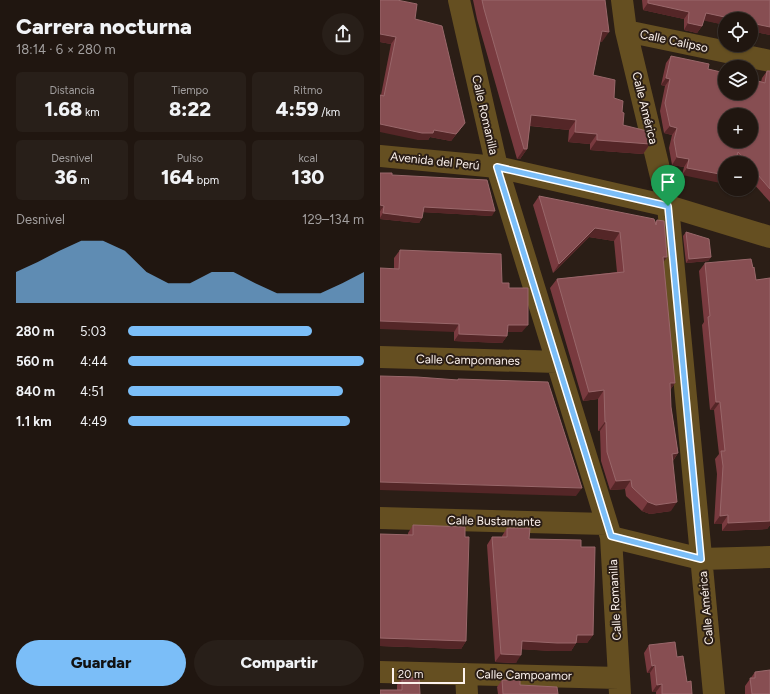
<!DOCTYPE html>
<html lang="es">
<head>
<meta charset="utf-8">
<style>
	:root { --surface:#201610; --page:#281f19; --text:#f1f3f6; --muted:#a29f9f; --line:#3d3530; --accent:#7bbef8 }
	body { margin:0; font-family:Figtree,sans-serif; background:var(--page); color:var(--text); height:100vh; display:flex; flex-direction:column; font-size:15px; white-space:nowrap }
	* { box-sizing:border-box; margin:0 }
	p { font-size:13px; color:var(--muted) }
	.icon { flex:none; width:22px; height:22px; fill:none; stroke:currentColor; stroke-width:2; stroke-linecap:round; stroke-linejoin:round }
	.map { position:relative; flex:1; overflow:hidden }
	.panel { display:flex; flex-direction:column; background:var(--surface); width:380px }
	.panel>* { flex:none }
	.buttons { position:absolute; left:338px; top:12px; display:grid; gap:8px }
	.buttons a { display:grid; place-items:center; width:40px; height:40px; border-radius:50%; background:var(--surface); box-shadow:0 1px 3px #0004,0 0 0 1px var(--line); font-size:20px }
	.scale { position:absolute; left:12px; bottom:10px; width:73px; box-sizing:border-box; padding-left:4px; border:2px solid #fcf2ed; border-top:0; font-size:11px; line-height:14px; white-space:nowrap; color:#fcf2ed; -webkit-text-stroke:3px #2b1e16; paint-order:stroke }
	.pin { position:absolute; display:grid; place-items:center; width:34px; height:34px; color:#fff; margin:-41px -17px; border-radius:50% 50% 50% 0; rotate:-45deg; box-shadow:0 0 4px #0007 }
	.pin .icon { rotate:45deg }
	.round { display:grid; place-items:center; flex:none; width:42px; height:42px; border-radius:21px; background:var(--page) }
	.overview { display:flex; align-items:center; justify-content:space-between; height:68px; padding:0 16px }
	h1 { font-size:22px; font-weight:800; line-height:30px }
	.metrics { display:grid; grid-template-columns:repeat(3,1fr); gap:6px; height:68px; padding:4px 16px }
	.metrics div { display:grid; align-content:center; border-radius:6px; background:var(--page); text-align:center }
	.metrics b { font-size:20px; font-weight:800 }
	.metrics small { font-size:11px; font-weight:400 }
	.metrics p { font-size:11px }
	.chart { height:112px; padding:8px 16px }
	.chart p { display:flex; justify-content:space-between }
	.chart svg { width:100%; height:72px; margin-top:4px; fill:var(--accent); opacity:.7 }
	.primary-button { display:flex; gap:8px; margin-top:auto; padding:8px 16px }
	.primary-button a { flex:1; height:46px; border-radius:24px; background:var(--accent); color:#111; font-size:16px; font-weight:800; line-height:46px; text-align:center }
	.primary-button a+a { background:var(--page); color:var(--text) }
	ul { padding:0 16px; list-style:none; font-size:13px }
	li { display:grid; grid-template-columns:64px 48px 1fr; align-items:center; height:30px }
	li i { height:10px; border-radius:5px; background:var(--accent) }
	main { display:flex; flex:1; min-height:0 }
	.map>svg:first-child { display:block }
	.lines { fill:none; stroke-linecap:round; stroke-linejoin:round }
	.minor { stroke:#654f21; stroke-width:22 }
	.tertiary { stroke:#654f21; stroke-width:22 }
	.wall { fill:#793a3f }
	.shaded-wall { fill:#542627 }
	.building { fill:#874e52; stroke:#99676a; fill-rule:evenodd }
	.route-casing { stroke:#fff; stroke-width:8 }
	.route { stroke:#7bbef8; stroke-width:5 }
	.labels { text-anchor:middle; stroke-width:4; stroke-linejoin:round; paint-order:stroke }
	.street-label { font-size:12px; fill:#fcf2ed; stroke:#2b1e16 }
</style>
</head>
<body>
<main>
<section class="panel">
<div class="overview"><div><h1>Carrera nocturna</h1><p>18:14 · 6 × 280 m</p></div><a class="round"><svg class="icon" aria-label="share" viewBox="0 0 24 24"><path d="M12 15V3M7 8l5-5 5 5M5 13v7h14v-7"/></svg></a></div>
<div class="metrics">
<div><p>Distancia</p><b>1.68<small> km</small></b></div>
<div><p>Tiempo</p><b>8:22</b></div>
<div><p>Ritmo</p><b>4:59<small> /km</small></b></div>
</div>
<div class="metrics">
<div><p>Desnivel</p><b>36<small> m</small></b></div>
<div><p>Pulso</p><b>164<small> bpm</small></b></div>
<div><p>kcal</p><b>130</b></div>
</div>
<div class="chart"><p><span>Desnivel</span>129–134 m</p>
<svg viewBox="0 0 160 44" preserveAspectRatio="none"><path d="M0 44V25L10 19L20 12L30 6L40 6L50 12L60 25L70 32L80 32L90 25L100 25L110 32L120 38L130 38L140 38L150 32L160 25V44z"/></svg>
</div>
<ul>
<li><b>280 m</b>5:03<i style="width:78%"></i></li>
<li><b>560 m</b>4:44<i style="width:100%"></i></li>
<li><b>840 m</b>4:51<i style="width:91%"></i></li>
<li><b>1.1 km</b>4:49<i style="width:94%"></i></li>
</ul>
<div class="primary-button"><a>Guardar</a><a>Compartir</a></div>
</section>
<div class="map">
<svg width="390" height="694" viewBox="0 0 390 694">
	<rect width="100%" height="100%" fill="#2b1e16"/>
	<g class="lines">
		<!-- minor -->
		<path class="minor" d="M79,0l38,167 114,370 9,157
			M242,0l4,31 42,175 46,488
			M246,31l144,30
			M0,357l177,5
			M0,518l227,6
			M231,537l90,22 69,-2
			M0,672l239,6
			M86,674l1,20"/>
		<!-- tertiary -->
		<path class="tertiary" d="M0,156l117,11 171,39 102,31"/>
	</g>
	<!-- wall -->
	<path class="wall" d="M93,0h132l-3,42 -2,-1 -7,34 21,23 8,14 1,13 27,19 -7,10 -53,-4v-6l-22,-2 1,-12 -39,-4 -3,23 -7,10h-3l-40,-140z
		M262,0h128v35l-19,-4v-12h-26v6l-21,-5 -2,6 -5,7 -13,-3v-11l-41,-9z
		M35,19l50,104 -14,18 -21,-4 -2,3h-10l-37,-45 10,-51 -11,-2z
		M291,56l37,13 53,13 1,-4 5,-7h3v131l-19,-21v-18h-16l-53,12 2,-8 -12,-2 -3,-17 3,-13 -8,-2 -4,-22 5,-25 -4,-1 5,-22z
		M12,175l100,41 -69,-4 -1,6 -3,5 -39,-4v-8z
		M159,196l116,26 2,-2 6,42 12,121 -5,7 1,17 7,46 -5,8 -2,50 -21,3 -8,-3 -16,-15 -1,-7 -15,1 -9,-29 -1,-30h-2v-32l-15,2 -33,-113 7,-9 60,-7 -3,-31 -25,-4 -36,36 -20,-68z
		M306,232l25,25 -3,4 -22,2 -3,-27z
		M20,250l102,33 7,5 13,44h-15v4l-5,7 -48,-2v-9l-60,-63v-11z
		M325,263l48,5 3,12 14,-2v247l-3,4 -45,2v-7h-8l3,-50 -2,-15 4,-5 -5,-44h-4l-8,-85 2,-3 -5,-51z
		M33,525l53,116 -5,8 -81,-3v-112l28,1v-2z
		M127,528l22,11 52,8 12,88 -6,8h-11l-5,8h-19l-31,-2 -5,14 -21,-1 -8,-117 5,-8h10v-1z
		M269,645l28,12 15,37h-36v-2h-4l-2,-19h-3l-3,-20z
		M375,672l15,22h-25v-8z
		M22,677l18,17 -23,-4v-5z
		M122,680l18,5 38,9h-60l-1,-7z"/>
	<!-- shaded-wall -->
	<path class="shaded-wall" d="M268,3l41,9 -5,7 -41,-9z
		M326,13l28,6h-9v6l-24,-5z
		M308,23l14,3 -5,7 -13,-3z
		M371,23l19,4v8l-19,-4z
		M222,31l7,1 -7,10 -7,-2z
		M0,34l16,3 -5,7 -11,-2z
		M286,78l4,1 -5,7 -4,-1z
		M151,115l45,5 -7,10 -45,-5z
		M85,123l-14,18 -21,-4 -2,3h-10l-38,-8v-8l54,6z
		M290,126l7,2 -5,7 -8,-2z
		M195,132l22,2 -7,10 -22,-2z
		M217,140l53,4 -7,10 -53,-4z
		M144,149h3l-7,10h-3z
		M297,157l12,2 -5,8 -12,-2z
		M307,168l38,7v9l-43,-9z
		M0,205l4,1 -4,5z
		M44,207l71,4 -3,5 -72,-4z
		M3,213l39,5 -3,5 -39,-4v-1z
		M215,228l25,4 -6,9 -25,-4 -36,36 6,-9z
		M283,257h4l-6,9z
		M331,257l-3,4 -22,2 3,-4z
		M0,321l79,3 -5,8 -74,-3z
		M128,325h20l-6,7h-19z
		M79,334l48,2 -5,7 -48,-2z
		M290,383h5l-6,9z
		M224,390l-6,9 -15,2 6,-9z
		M336,402h4l-6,8h-4z
		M225,422h1l-6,9h-2z
		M298,453l-6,9v-8z
		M251,480l-6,9 -15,1 6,-9z
		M0,482l202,6 -6,8 -196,-6z
		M268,502h29l-6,9 -21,3 -8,-3z
		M348,515l-6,9h-8l6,-8z
		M390,521v4l-3,4 -45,2 6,-8z
		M197,635h16l-6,8h-11l-5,8h-19l-36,-2 6,-8z
		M0,638l86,3 -5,8 -81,-3z
		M121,654l20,1 -5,8 -21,-1z
		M275,665l-5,8h-3l5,-7z
		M282,684l-6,8h-4l5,-7z"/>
	<!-- building -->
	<path class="building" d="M0,0h17l20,4 -2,15 27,7 23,97 -9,11 -22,-4 -1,3h-11l-42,-9v-29l4,1 12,-59 -16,-3z
		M102,0h123l4,32 -7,-1 -9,44 22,5 -1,18 9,3 -1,11 2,1 -1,12 24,6 3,13 -53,-4v-6l-22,-2 1,-12 -45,-5 -4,34h-3l-40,-140z
		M268,0h122v27l-19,-4v-4h-17l-28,-6 -4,13 -14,-3 1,-11 -41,-9z
		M291,56l38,8 -1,5 17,4v20h26v-14l14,4 2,-12h3v118l-19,-22v-4h-3l-10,-11 -3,11h-10v12l-38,-7 2,-9 -12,-2 -3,-17 3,-12 -7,-2 -5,-23 5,-24 -4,-1zM345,115h26v26h-26z
		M0,173h12v2l95,5 8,31 -71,-4 -2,11 -39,-5 1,-7 -4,-1z
		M159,196l115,23 2,6 1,-5 7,1 3,36h-4l12,126h-5l1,24 7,46 -6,1 5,48 -21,3 -8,-3 -16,-15 -1,-7 -15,1 -9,-29 -1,-30h-1l-1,-32 -15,2 -32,-113 67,-7 -4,-40 -25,-4 -36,36z
		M306,232l23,7 2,18 -22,2z
		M20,250l101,4 1,29h7v5h19v37h-20l-1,11 -48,-2v-10l-79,-3v-53l19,1z
		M371,259l2,9 1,-1 2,13 14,-2v243l-42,2v-8l-8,1 3,-50 -2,-15h4l-5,-49h-4l-8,-85 2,-1 -5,-53z
		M0,376l37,1 41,3v-1l90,3 34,106 -202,-6z
		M33,525l52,2v10h4l-3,104 -86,-3v-104l33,1z
		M127,528h23l-1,11 52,1v7h14l-2,88h-16l-1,8h-19l-35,-2 -1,14 -20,-1 -9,-117h15z
		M295,642l2,15 6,-1 4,26 4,-1 1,13h-30v-10l-5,1 -2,-20 -3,1 -3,-21z
		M390,670v24h-18l-2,-16h5v-6z
		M22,677l17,1 1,16h-40v-4h22z
		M122,680h18v5l37,2 1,7h-55z"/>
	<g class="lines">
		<!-- route casing -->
		<g class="route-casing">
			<path id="route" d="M117,167l171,39 33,353 -90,-23z"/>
		</g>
		<!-- route -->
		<use href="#route" class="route"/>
	</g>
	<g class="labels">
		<!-- street labels -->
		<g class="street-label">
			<text transform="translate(294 41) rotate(12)" y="4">Calle Calipso</text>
			<text transform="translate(265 108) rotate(76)" y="4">Calle América</text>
			<text transform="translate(105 115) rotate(77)" y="4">Calle Romanilla</text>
			<text transform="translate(55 161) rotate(6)" y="4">Avenida del Perú</text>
			<text transform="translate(88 360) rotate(1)" y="4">Calle Campomanes</text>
			<text transform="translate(114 521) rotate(1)" y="4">Calle Bustamante</text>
			<text transform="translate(235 600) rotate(-93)" y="4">Calle Romanilla</text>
			<text transform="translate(326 608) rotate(-95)" y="4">Calle América</text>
			<text transform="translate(144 675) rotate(1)" y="4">Calle Campoamor</text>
		</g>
	</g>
</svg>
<div class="buttons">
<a><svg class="icon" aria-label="locate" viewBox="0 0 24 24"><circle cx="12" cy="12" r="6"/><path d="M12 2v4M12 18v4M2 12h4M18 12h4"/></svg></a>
<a><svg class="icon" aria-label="layers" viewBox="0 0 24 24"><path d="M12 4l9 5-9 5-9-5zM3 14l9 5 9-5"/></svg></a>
<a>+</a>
<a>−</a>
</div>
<div class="scale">20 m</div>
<div class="pin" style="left:288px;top:206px;background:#1e9e55"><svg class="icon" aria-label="arrive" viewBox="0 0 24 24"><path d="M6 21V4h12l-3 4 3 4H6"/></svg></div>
</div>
</main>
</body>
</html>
